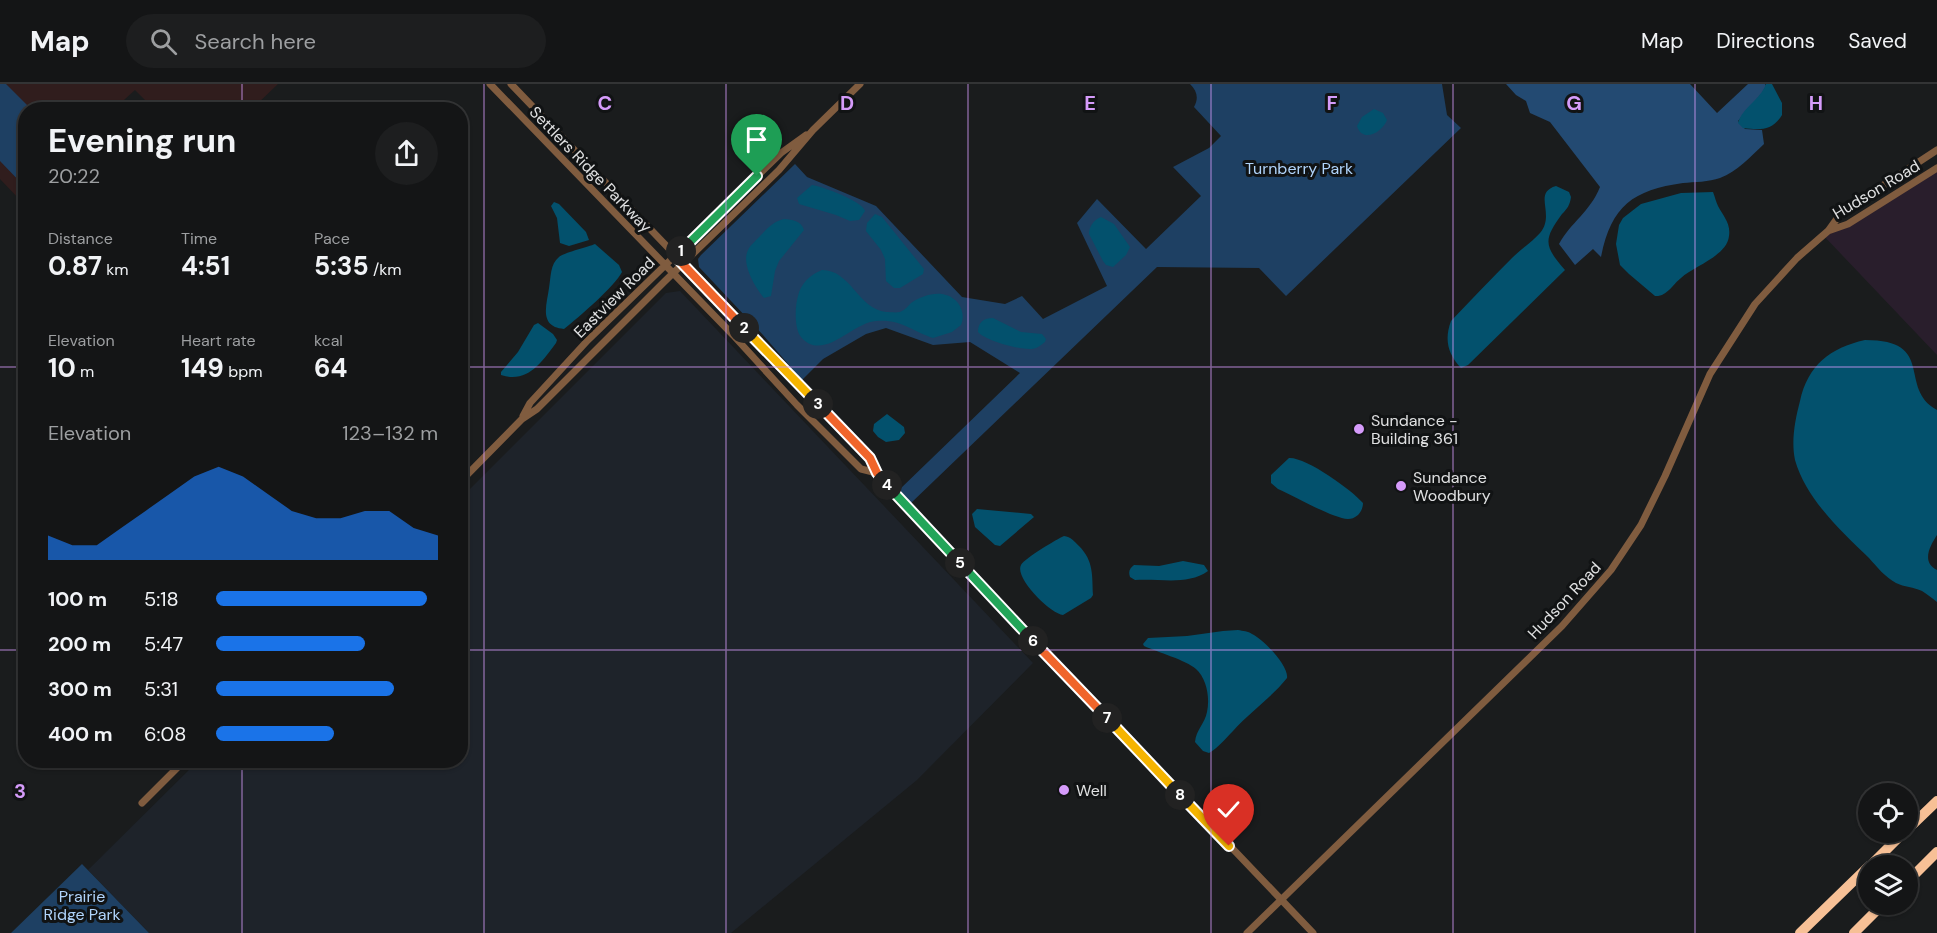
<!DOCTYPE html>
<html lang="en">
<head>
<meta charset="utf-8">
<style>
	:root { --surface:#141516; --page:#1d1e1f; --text:#f1f3f6; --muted:#9d9fa1; --line:#333435; --accent:#1a73e8 }
	body { margin:0; font-family:"DM Sans",sans-serif; background:var(--page); color:var(--text); height:100vh; display:flex; flex-direction:column; font-size:22px; white-space:nowrap }
	* { box-sizing:border-box; margin:0 }
	p { font-size:20px; color:var(--muted) }
	.icon { flex:none; width:33px; height:33px; fill:none; stroke:currentColor; stroke-width:2; stroke-linecap:round; stroke-linejoin:round }
	.map { position:relative; flex:1; overflow:hidden }
	.side { position:absolute; left:18px; top:18px; width:450px; height:666px; display:flex; flex-direction:column; background:var(--surface); border-radius:24px; box-shadow:0 2px 4px #0004,0 0 0 2px var(--line) }
	.side>* { flex:none }
	.buttons { position:absolute; left:1858px; top:699px; display:grid; gap:12px }
	.buttons a { display:grid; place-items:center; width:60px; height:60px; border-radius:50%; background:var(--surface); box-shadow:0 2px 4px #0004,0 0 0 2px var(--line); font-size:30px }
	.pin { position:absolute; display:grid; place-items:center; width:51px; height:51px; color:#fff; margin:-62px -26px; border-radius:50% 50% 50% 0; rotate:-45deg; box-shadow:0 0 6px #0007 }
	.pin .icon { rotate:45deg }
	.km { position:absolute; width:30px; height:30px; margin:-15px; border-radius:50%; background:#222; color:#fff; font-size:16px; line-height:30px; text-align:center }
	.round { display:grid; place-items:center; flex:none; width:63px; height:63px; border-radius:32px; background:var(--page) }
	.summary { display:flex; align-items:center; justify-content:space-between; height:102px; padding:0 30px }
	h1 { font-size:33px; font-weight:700; line-height:45px }
	.figures { display:grid; grid-template-columns:repeat(3,1fr); gap:9px; height:102px; padding:6px 30px }
	.figures div { display:grid; align-content:center }
	.figures b { font-size:26px; font-weight:700 }
	.figures small { font-size:16px; font-weight:400 }
	.figures p { font-size:16px }
	.chart { height:168px; padding:12px 30px }
	.chart p { display:flex; justify-content:space-between }
	.chart svg { width:100%; height:108px; margin-top:6px; fill:var(--accent); opacity:.7 }
	ul { padding:0 30px; list-style:none; font-size:20px }
	li { display:grid; grid-template-columns:96px 72px 1fr; align-items:center; height:45px }
	li i { height:15px; border-radius:8px; background:var(--accent) }
	header { display:flex; align-items:center; gap:36px; box-sizing:border-box; height:84px; padding:0 30px; background:var(--surface); border-bottom:2px solid var(--line) }
	header strong { font-size:28px }
	nav { display:flex; gap:33px; margin-inline-start:auto; font-size:21px }
	.search { width:420px; height:54px; background:var(--page); display:flex; align-items:center; gap:15px; box-sizing:border-box; padding:0 21px; border-radius:33px; color:var(--muted); font-size:22px }
	.map>svg:first-child { display:block }
	.commercial { fill:#291e2c }
	.built { fill:#1e232a }
	.education { fill:#301d1d }
	.green { fill:#1e4063 }
	.forest { fill:#234a72 }
	.water { fill:#03516d }
	.lines { fill:none; stroke-linecap:round; stroke-linejoin:round }
	.tertiary { stroke:#805c3f; stroke-width:7 }
	.motorway { stroke:#f7c096; stroke-width:10 }
	.split-1-casing { stroke:#fff; stroke-width:12 }
	.split-2-casing { stroke:#fff; stroke-width:12 }
	.split-3-casing { stroke:#fff; stroke-width:12 }
	.split-4-casing { stroke:#fff; stroke-width:12 }
	.split-5-casing { stroke:#fff; stroke-width:12 }
	.split-6-casing { stroke:#fff; stroke-width:12 }
	.split-7-casing { stroke:#fff; stroke-width:12 }
	.split-8-casing { stroke:#fff; stroke-width:12 }
	.split-9-casing { stroke:#fff; stroke-width:12 }
	.split-1 { stroke:#22a559; stroke-width:8 }
	.split-2 { stroke:#f0652b; stroke-width:8 }
	.split-3 { stroke:#f5b400; stroke-width:8 }
	.split-4 { stroke:#f0652b; stroke-width:8 }
	.split-5 { stroke:#22a559; stroke-width:8 }
	.split-6 { stroke:#22a559; stroke-width:8 }
	.split-7 { stroke:#f0652b; stroke-width:8 }
	.split-8 { stroke:#f5b400; stroke-width:8 }
	.split-9 { stroke:#f5b400; stroke-width:8 }
	.grid { fill:none; stroke:#d59bfa; stroke-width:1.5; stroke-opacity:0.55 }
	.poi-dot { fill:#d59bfa; stroke:#111314; stroke-width:2 }
	.labels { text-anchor:middle; stroke-width:6; stroke-linejoin:round; paint-order:stroke }
	.park-label { font-size:16px; fill:#b0d4fb; stroke:#111314 }
	.street-label { font-size:16px; fill:#e0e1e2; stroke:#111314 }
	.poi-label { font-size:16px; fill:#e0e1e2; stroke:#111314; text-anchor:start }
	.grid-label { font-size:20px; text-anchor:middle; font-weight:bold; fill:#d59bfa; stroke:#111314; stroke-width:6; stroke-linejoin:round; paint-order:stroke }
</style>
</head>
<body>
<header>
<strong>Map</strong>
<div class="search"><svg class="icon" aria-label="search" viewBox="0 0 24 24"><circle cx="10" cy="10" r="6"/><path d="M15 15l6 6"/></svg>Search here</div>
<nav><a>Map</a><a>Directions</a><a>Saved</a></nav>
</header>
<div class="map">
<svg width="1937" height="849" viewBox="0 0 1937 849">
	<rect width="100%" height="100%" fill="#1a1c1d"/>
	<!-- commercial -->
	<path class="commercial" d="M1937,84v187l-114,-120 25,-11z"/>
	<!-- built -->
	<path class="built" d="M680,207l353,372 -116,117 -186,153h-582l-61,-63 110,-109 262,-1 1,-262 205,-205z"/>
	<!-- education -->
	<path class="education" d="M0,0h278l-26,25h-98l-19,-19 -21,19 -88,1 -1,85 -5,5 -20,-21z"/>
	<!-- green -->
	<path class="green" d="M0,0h6l25,25 -5,1 -1,77 -25,-26z
		M1190,0h252l5,31 14,13 -175,168 -27,-28 -102,-1 -246,236 -12,-13 121,-117 -50,-31 -37,3 -47,-17 -20,6 -43,25 -21,21 -39,-45 -64,-68 -1,-8 3,-4 94,-91 12,13 69,29 86,91 43,7 17,-8 21,23 64,-33 -30,-63 20,-24 49,50 55,-53 -28,-29 36,-19 12,-12 -27,-29c5,-9 3,-16 -4,-23z
		M82,780l67,69h-138z"/>
	<!-- forest -->
	<path class="forest" d="M1506,0h184l27,29 31,-29h17l1,2 -4,7 -24,28 7,8 17,1 2,14c-13,12 -27,28 -44,34 -11,4 -26,4 -37,5 -50,7 -72,23 -82,74l-8,-8 -18,16 -16,-21c12,-22 31,-32 41,-57l-50,-65 -20,-9 -4,-12 -10,-6z"/>
	<!-- water -->
	<path class="water" d="M1766,0h6l10,19v12c-10,16 -22,15 -39,13l-5,-5c4,-15 23,-24 28,-39z
		M1374,25l9,4 4,7c-5,13 -25,23 -30,6l5,-9z
		M812,101c12,2 50,16 53,26l-6,9 -9,1 -14,-6 -37,-11 -2,-6z
		M1556,102l13,6 2,5c-1,8 -4,12 -9,17 -19,26 -18,32 3,56l-97,95 -7,3c-13,-14 -17,-28 -10,-47 20,-21 40,-42 61,-63 9,-9 20,-16 28,-25 16,-19 -8,-40 16,-47z
		M1713,108c2,5 3,10 5,14 5,10 13,17 11,30 -2,20 -35,30 -48,42 -8,6 -14,19 -26,18l-26,-22 -9,-9 -4,-21 3,-19 4,-7 18,-14 40,-11z
		M554,118l5,2 27,28 3,8 -20,6 -9,-3 -3,-25 -6,-12z
		M875,130l7,3 42,52 -1,5 -23,14h-6l-8,-7 -1,-22 -4,-9 -15,-19 1,-8z
		M1101,133l13,7 16,23 -4,8 -13,12 -7,-2 -3,-4 -14,-27c0,-8 5,-14 12,-17z
		M784,135c8,1 17,1 20,11l-25,31 -4,10 -4,25 -7,2c-9,-11 -23,-34 -16,-48 3,-6 9,-10 13,-15 7,-7 13,-14 23,-16z
		M595,160l24,21 3,7c-7,14 -44,46 -58,57 -26,-2 -17,-25 -15,-41 2,-11 1,-24 10,-31 4,-4 29,-10 36,-13z
		M822,186c29,0 36,39 64,42 4,0 10,1 14,0 5,-2 8,-6 11,-9 14,-9 34,-15 47,0 5,7 6,15 3,22l-9,7 -19,6c-22,-7 -31,-19 -57,-17 -23,1 -53,42 -75,16 -7,-9 -6,-31 -3,-41 3,-13 12,-21 24,-26z
		M993,234l28,14 21,2 4,5 -1,3c-4,3 -7,6 -13,7 -12,1 -46,-8 -54,-17 0,-10 6,-14 15,-14z
		M538,239l15,11 4,6 -1,3c-14,19 -29,41 -55,32v-3l17,-20 16,-27z
		M1865,256c72,0 32,48 72,70v125c-7,11 -16,27 0,35v32c-5,-4 -10,-8 -15,-11 -8,-4 -18,-4 -26,-8 -11,-6 -19,-16 -27,-25 -28,-27 -63,-59 -74,-98 -4,-19 0,-40 5,-59 8,-36 30,-53 65,-61z
		M887,330l17,13 1,6 -6,7 -13,2 -8,-5 -5,-6 1,-7z
		M1289,374c17,-1 63,32 74,45 0,8 -6,16 -15,16 -16,-1 -54,-23 -70,-30l-7,-6v-8z
		M977,425l54,5 3,3 -34,29 -5,-1 -20,-18 -3,-13z
		M1064,452c7,1 10,5 15,10 15,15 13,30 14,49l-2,3 -28,17c-12,-1 -49,-37 -42,-50 4,-7 36,-26 43,-29z
		M1183,477l21,4 4,6c-21,15 -49,7 -73,9l-5,-3c-2,-6 0,-9 4,-12l25,1z
		M1238,546c5,1 10,1 14,4 11,5 37,32 35,44 -16,20 -37,34 -54,53 -8,8 -14,16 -24,22l-6,-2 -8,-9c1,-12 10,-19 12,-30 3,-14 0,-33 -11,-43 -10,-9 -39,-17 -52,-23l-1,-2 5,-6 39,-2 36,-5z"/>
	<g class="lines">
		<!-- tertiary -->
		<path class="tertiary" d="M490,0l243,251 64,70 64,64 16,4
			M511,0l359,374 7,15 52,57 384,403
			M1828,147l20,-7 89,-56
			M523,332l7,-13 58,-63 193,-187 25,-18
			M460,398l62,-63 15,-10 127,-127 115,-112 34,-40 47,-46
			M142,719l43,-43
			M1247,849l315,-307 49,-56 30,-45 24,-49 45,-102 45,-70 42,-46 31,-27 13,-18 96,-63"/>
		<!-- motorway -->
		<path class="motorway" d="M1908,745l29,-28
			M1870,782l34,-34
			M1908,797l29,-29
			M1800,849l69,-67
			M1854,849l29,-29"/>
	</g>
	<g class="lines">
		<!-- split-1 casing -->
		<g class="split-1-casing">
			<path id="split-1" d="M681,167l76,-75"/>
		</g>
		<!-- split-2 casing -->
		<g class="split-2-casing">
			<path id="split-2" d="M681,167l-6,5 69,72"/>
		</g>
		<!-- split-3 casing -->
		<g class="split-3-casing">
			<path id="split-3" d="M744,244l74,76"/>
		</g>
		<!-- split-4 casing -->
		<g class="split-4-casing">
			<path id="split-4" d="M818,320l52,54 7,15 10,12"/>
		</g>
		<!-- split-5 casing -->
		<g class="split-5-casing">
			<path id="split-5" d="M887,401l73,78"/>
		</g>
		<!-- split-6 casing -->
		<g class="split-6-casing">
			<path id="split-6" d="M960,479l73,78"/>
		</g>
		<!-- split-7 casing -->
		<g class="split-7-casing">
			<path id="split-7" d="M1033,557l74,77"/>
		</g>
		<!-- split-8 casing -->
		<g class="split-8-casing">
			<path id="split-8" d="M1107,634l73,77"/>
		</g>
		<!-- split-9 casing -->
		<g class="split-9-casing">
			<path id="split-9" d="M1180,711l49,51"/>
		</g>
		<!-- split-1 -->
		<use href="#split-1" class="split-1"/>
		<!-- split-2 -->
		<use href="#split-2" class="split-2"/>
		<!-- split-3 -->
		<use href="#split-3" class="split-3"/>
		<!-- split-4 -->
		<use href="#split-4" class="split-4"/>
		<!-- split-5 -->
		<use href="#split-5" class="split-5"/>
		<!-- split-6 -->
		<use href="#split-6" class="split-6"/>
		<!-- split-7 -->
		<use href="#split-7" class="split-7"/>
		<!-- split-8 -->
		<use href="#split-8" class="split-8"/>
		<!-- split-9 -->
		<use href="#split-9" class="split-9"/>
	</g>
	<!-- grid -->
	<path class="grid" d="M242,0v26M484,0v849M726,0v849M968,0v849M1211,0v849M1453,0v849M1695,0v849M0,283h26M460,283h1477M0,566h26M460,566h1477M242,676v173"/>
	<!-- markers -->
	<g class="poi-dot">
		<circle cx="1359" cy="345" r="6"/>
		<circle cx="1401" cy="402" r="6"/>
		<circle cx="1064" cy="706" r="6"/>
	</g>
	<g class="labels">
		<!-- park labels -->
		<g class="park-label">
			<text x="1299" y="90">Turnberry Park</text>
			<text x="82" y="818">Prairie<tspan x="82" dy="18">Ridge Park</tspan></text>
		</g>
		<!-- street labels -->
		<g class="street-label">
			<text transform="translate(591 85) rotate(46)" y="6">Settlers Ridge Parkway</text>
			<text transform="translate(1876 105) rotate(-31)" y="6">Hudson Road</text>
			<text transform="translate(614 213) rotate(-45)" y="6">Eastview Road</text>
			<text transform="translate(1564 516) rotate(-47)" y="6">Hudson Road</text>
		</g>
		<!-- poi labels -->
		<g class="poi-label">
			<text x="1371" y="342">Sundance -<tspan x="1371" dy="18">Building 361</tspan></text>
			<text x="1413" y="399">Sundance<tspan x="1413" dy="18">Woodbury</tspan></text>
			<text x="1076" y="712">Well</text>
		</g>
	</g>
	<g class="grid-label">
		<text x="605" y="26">C</text>
		<text x="847" y="26">D</text>
		<text x="1090" y="26">E</text>
		<text x="1332" y="26">F</text>
		<text x="1574" y="26">G</text>
		<text x="1816" y="26">H</text>
		<text x="20" y="714">3</text>
	</g>
</svg>
<div class="buttons">
<a><svg class="icon" aria-label="locate" viewBox="0 0 24 24"><circle cx="12" cy="12" r="6"/><path d="M12 2v4M12 18v4M2 12h4M18 12h4"/></svg></a>
<a><svg class="icon" aria-label="layers" viewBox="0 0 24 24"><path d="M12 4l9 5-9 5-9-5zM3 14l9 5 9-5"/></svg></a>
</div>
<div class="pin" style="left:757px;top:92px;background:#1e9e55"><svg class="icon" aria-label="arrive" viewBox="0 0 24 24"><path d="M6 21V4h12l-3 4 3 4H6"/></svg></div>
<div class="pin" style="left:1229px;top:762px;background:#d93025"><svg class="icon" aria-label="check" viewBox="0 0 24 24"><path d="M5 12l5 5 9-10"/></svg></div>
<b class="km" style="left:681px;top:167px">1</b>
<b class="km" style="left:744px;top:244px">2</b>
<b class="km" style="left:818px;top:320px">3</b>
<b class="km" style="left:887px;top:401px">4</b>
<b class="km" style="left:960px;top:479px">5</b>
<b class="km" style="left:1033px;top:557px">6</b>
<b class="km" style="left:1107px;top:634px">7</b>
<b class="km" style="left:1180px;top:711px">8</b>
<section class="side">
<div class="summary"><div><h1>Evening run</h1><p>20:22</p></div><a class="round"><svg class="icon" aria-label="share" viewBox="0 0 24 24"><path d="M12 15V3M7 8l5-5 5 5M5 13v7h14v-7"/></svg></a></div>
<div class="figures">
<div><p>Distance</p><b>0.87<small> km</small></b></div>
<div><p>Time</p><b>4:51</b></div>
<div><p>Pace</p><b>5:35<small> /km</small></b></div>
</div>
<div class="figures">
<div><p>Elevation</p><b>10<small> m</small></b></div>
<div><p>Heart rate</p><b>149<small> bpm</small></b></div>
<div><p>kcal</p><b>64</b></div>
</div>
<div class="chart"><p><span>Elevation</span>123–132 m</p>
<svg viewBox="0 0 160 44" preserveAspectRatio="none"><path d="M0 44V34L10 38L20 38L30 31L40 24L50 17L60 10L70 6L80 10L90 17L100 24L110 27L120 27L130 24L140 24L150 31L160 34V44z"/></svg>
</div>
<ul>
<li><b>100 m</b>5:18<i style="width:95%"></i></li>
<li><b>200 m</b>5:47<i style="width:67%"></i></li>
<li><b>300 m</b>5:31<i style="width:80%"></i></li>
<li><b>400 m</b>6:08<i style="width:53%"></i></li>
</ul>
</section>
</div>
</body>
</html>
